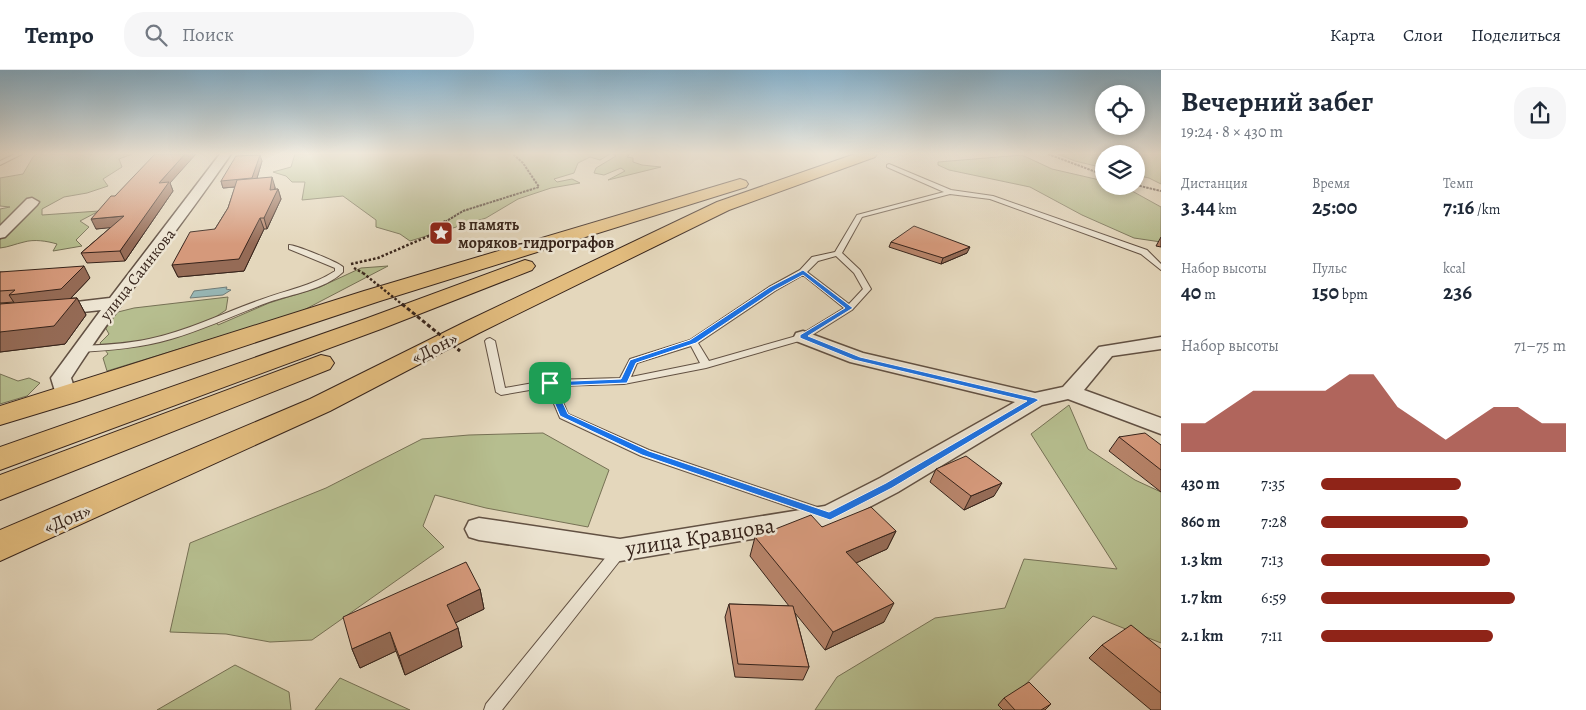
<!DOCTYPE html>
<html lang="ru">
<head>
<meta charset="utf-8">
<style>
	:root { --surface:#fff; --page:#f6f6f7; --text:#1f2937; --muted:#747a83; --line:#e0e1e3; --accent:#8f2418 }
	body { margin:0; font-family:Alegreya,serif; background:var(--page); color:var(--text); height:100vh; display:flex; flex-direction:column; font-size:19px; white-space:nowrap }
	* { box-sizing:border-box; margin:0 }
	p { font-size:16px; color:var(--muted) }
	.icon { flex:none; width:28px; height:28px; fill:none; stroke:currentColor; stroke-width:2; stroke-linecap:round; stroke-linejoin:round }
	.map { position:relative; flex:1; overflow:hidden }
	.side { display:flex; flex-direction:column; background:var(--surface); width:425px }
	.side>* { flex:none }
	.fabs { position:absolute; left:1095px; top:15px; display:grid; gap:10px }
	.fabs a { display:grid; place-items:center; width:50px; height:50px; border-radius:50%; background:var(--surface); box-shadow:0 2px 8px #0003; font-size:25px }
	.pin { position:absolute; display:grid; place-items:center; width:42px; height:42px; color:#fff; margin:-21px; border-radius:10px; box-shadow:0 2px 8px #0006 }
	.round { display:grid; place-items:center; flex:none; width:52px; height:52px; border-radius:20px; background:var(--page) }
	.headline { display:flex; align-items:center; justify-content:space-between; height:85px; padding:0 20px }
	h1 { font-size:28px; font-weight:700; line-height:38px }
	.stats { display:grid; grid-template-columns:repeat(3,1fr); gap:8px; height:85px; padding:5px 20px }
	.stats div { display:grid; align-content:center }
	.stats b { font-size:21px; font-weight:700 }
	.stats small { font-size:14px; font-weight:400 }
	.stats p { font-size:14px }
	.chart { height:140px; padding:10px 20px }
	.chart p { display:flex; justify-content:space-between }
	.chart svg { width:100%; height:90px; margin-top:5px; fill:var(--accent); opacity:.7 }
	ul { padding:0 20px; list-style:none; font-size:16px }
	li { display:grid; grid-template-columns:80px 60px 1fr; align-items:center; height:38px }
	li i { height:12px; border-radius:6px; background:var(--accent) }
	header { display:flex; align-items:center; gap:30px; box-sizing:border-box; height:70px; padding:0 25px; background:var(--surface); border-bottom:1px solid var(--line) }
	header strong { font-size:24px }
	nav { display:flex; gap:28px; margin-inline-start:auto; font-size:18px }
	.search { width:350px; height:45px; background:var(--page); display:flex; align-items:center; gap:12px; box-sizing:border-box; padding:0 18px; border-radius:20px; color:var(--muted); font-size:19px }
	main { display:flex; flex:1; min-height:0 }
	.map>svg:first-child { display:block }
	.green { fill:#b6be8f; stroke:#767155 }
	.water { fill:#97b8b7; stroke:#717d79 }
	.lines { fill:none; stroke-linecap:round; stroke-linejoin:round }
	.lane-casing { stroke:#625143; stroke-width:2 }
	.street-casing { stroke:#625143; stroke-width:3 }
	.highway-casing { stroke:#37241b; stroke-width:2 }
	.path-far1 { stroke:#37241b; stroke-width:2; stroke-dasharray:2.5 1; stroke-linecap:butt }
	.path { stroke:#37241b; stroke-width:2.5; stroke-dasharray:2.5 2; stroke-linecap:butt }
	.lane { fill:#ede5d3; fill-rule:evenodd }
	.street { fill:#ede5d3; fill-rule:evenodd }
	.highway { fill:#e2bc7e; fill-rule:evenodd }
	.path-bridge-far1 { stroke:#37241b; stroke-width:2.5; stroke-dasharray:2.5 2; stroke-linecap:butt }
	.path-bridge { stroke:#37241b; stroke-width:3; stroke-dasharray:4 2.5; stroke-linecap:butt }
	.wall { fill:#b7846a; stroke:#37241b }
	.shaded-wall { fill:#956b56; stroke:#37241b }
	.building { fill:#d5997b; stroke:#37241b }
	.route { fill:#1a73e8; stroke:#fff; fill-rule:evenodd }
	.labels { text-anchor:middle; stroke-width:5; stroke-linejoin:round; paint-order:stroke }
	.far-poi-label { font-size:16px; font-weight:bold; fill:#37241b; stroke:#ede5d3; text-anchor:start }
	.far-street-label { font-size:16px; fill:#37241b; stroke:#ede5d3 }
	.street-label { font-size:19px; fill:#37241b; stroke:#ede5d3 }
	.near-street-label { font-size:22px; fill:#37241b; stroke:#ede5d3 }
</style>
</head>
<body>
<header>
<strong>Tempo</strong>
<div class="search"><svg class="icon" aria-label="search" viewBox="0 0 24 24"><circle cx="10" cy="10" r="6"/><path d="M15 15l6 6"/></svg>Поиск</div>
<nav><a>Карта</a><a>Слои</a><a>Поделиться</a></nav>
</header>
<main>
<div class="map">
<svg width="1161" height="640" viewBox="0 0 1161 640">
	<rect width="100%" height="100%" fill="#e4d7bc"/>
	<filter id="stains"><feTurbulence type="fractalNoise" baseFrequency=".004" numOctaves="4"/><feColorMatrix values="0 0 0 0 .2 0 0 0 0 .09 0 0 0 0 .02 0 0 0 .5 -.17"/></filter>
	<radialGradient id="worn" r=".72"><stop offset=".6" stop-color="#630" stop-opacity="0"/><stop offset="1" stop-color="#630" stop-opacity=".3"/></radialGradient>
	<!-- green -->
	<path class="green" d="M37,84h95l-13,5 3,8 -19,12 5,7 -21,7 -23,4 -22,12v6l57,-4 -19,10 9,6 -13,13 6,6 -29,5 4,-7c-10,-3 -23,-5 -33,-2 -9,2 -15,5 -24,6v-8l12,-15 -12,1v-17l10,-2 -10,-1v-28l23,-4 10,-17z
		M295,84h315l-10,6 -10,-3 -12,6 -4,10 -20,6 3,3 15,-3 8,4 -29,5 -33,11 -32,19 -76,23 -10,-7 -24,-7v-7l-33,-24 -41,4 3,-18h-13l-6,-6 -13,-4 18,-5z
		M613,84h17l-3,3 6,1v4l9,3 19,2 -53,13 17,-9 -4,-3 -17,7 -10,-2 2,-5 20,-12z
		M1057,84h47v14l-29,-7z
		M1136,84h25v30l-12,-6 -13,-3z
		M1022,85l30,14 52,12v5h19l38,21v35l-27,-4 -52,-23 -52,-28 -81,-17 -11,-5v-3z
		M388,196l-88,46 -193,59 -4,-13 5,-4 -8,-11 9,-9 -4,-7 13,-15 16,-4 94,-11 -2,13 -12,8 4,7 51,-22 51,-16 41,-19z
		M0,304l18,7 11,-3 11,5 -13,13 -27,8z
		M1069,335l19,44 47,31 26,12v151l-68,-27 -93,94h-185l22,-33 98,-59 70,-10 19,-49 93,10 -86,-135z
		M543,363l66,37 -21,57 -102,-19 -51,-13 -12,31 21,21 -132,93 -42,2 -44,-8 -56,-2 20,-89 136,-55 96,-49 47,-4z
		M235,595l54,27 2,18h-134z
		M340,608l70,32h-95z"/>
	<!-- water -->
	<path class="water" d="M227,217l-1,2 5,1 -8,5 -33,3 4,-7z"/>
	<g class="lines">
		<!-- lane casing -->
		<g class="lane-casing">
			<path id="lane" d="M15,84h7l-22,11v-4z
				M889,94l62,26 42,6 154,54 14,14v6l-20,-16 -151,-55 -40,-5 -88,23 -20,36 18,17 11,19 -19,21 -46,29 -100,29 -82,16 -68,2 12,28 81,36 177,60 2,3 -2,3 -4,2 -181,-62 -81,-38 -13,-31 -46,8 -5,-3 -11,-51 2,-2 3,-1 5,3 10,47 45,-8 70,-2 10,-19 60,-19 79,-53 31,-17 12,-13 23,-5 22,-37 87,-23 -57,-25v-2zM836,186l18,17 9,16 -14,15 -42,-32 11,-11zM803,205l41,33 -44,27 -91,26 -11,-18 77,-52zM691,276l9,17 -69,14 6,-14z
				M289,175c7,0 49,17 54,22v5c-19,18 -51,22 -74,30 -33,12 -64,27 -98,37 -30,9 -60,11 -91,13l-5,-3 5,-3c23,-1 46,-2 69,-7 38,-8 74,-26 111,-39 26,-10 52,-14 75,-29v-3l-46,-19z
				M620,475l5,1 2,4 -2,4 -123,156h-18l2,-6 129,-158z"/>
		</g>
		<!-- street casing -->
		<g class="street-casing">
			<path id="street" d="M220,84h11c-52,76 -111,147 -160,224l6,18 -3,5 -8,2 -8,-2 -7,-23 50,-68 -101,11v-10l110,-13z
				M32,128l7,4 -2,3 -32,32 -5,1v-12l27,-27z
				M803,261l60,22 172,40 28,-6 36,-40 62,-10v12l-49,7 -28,34 77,28v16l-93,-35 -26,6 -144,87 -59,31 -9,3 -210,35 -141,-21 -10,-3 -4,-8 4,-8 10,-3 141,21 205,-33 55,-28 135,-76 -165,-40 -54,-21 -2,-4 2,-4z"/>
		</g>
		<!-- highway casing -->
		<g class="highway-casing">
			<path id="highway" d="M855,84h22l-2,3 -146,53 -250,123 -149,78 -330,150v-31l310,-131 153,-76 254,-121z
				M740,109l6,2 2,3 -2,3 -366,114 -304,101 -76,23v-19l364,-115z
				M525,190l7,2 3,4 -3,4 -151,59 -381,141v-23l365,-128z
				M321,285l9,2 4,6 -4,6 -330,131v-25z"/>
		</g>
		<!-- path-far1 -->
		<path class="path-far1" d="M1048,84l56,21
			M1136,115l25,6
			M445,152l18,-11 76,-24 -16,-24 -10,-9"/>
		<!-- path -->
		<path class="path" d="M351,194l27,-6 53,-23 6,-9 10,-6
			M354,198l9,5"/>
		<!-- lane -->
		<use href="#lane" class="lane"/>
		<!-- street -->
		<use href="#street" class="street"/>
		<!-- highway -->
		<use href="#highway" class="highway"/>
		<!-- path-bridge-far1 -->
		<path class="path-bridge-far1" d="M363,203l40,32"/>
		<!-- path-bridge -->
		<path class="path-bridge" d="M402,234l58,47"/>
	</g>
	<!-- wall -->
	<path class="wall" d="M262,91l-5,17 18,9v2h3l3,10 -14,30h-3l-20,42 -66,6 -6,-12 43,-36 13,-21 7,-21 -12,1 -2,-7z
		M170,113l3,8 -48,70 -38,2 -6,-10 30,-26 -15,2 19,-33z
		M1161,167v10l-5,-1z
		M891,172l76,11 -26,11 -52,-17z
		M0,202l90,6 -19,20h6l9,17 -21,29 -65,8v-48l14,-1v-1l-14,1z
		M1119,367l42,8v47l-52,-41z
		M936,399l58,27 -30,14 -34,-28z
		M822,457l74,4 -9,18 -31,14 28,59 -59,28 -30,-37 14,54 -6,13 -68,-3 -10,-60 4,-13 60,2 -39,-50 5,-19z
		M480,519l4,20 -29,14 3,5 4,19 -57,28 -9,-24 -36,17 -8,-19z
		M1102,575l59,4v61h-10l-62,-52z
		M1004,628l47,6 -6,6h-42l-5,-5z"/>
	<!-- shaded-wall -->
	<path class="shaded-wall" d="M185,84h11l-26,29 3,8 -48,70 -5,-10 39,-68z
		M260,85l2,6 -7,24 -32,3 -2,-7z
		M272,107l3,10 -2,11 5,-9 3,10 -14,30 -3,-11z
		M124,146l5,10 -33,3 -5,-10z
		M260,148l4,11 -20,42 -66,6 -6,-12z
		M970,177l-3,6 -26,11 2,-6z
		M84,196l6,12 -22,23 -51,6 -8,-12z
		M77,228l9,17 -21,29 -65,8v-20z
		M1002,413l-8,13 -30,14 7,-14z
		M896,461l-9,18 -49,22 8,-19z
		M480,519l4,20 -33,16 -4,-20z
		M894,533l-10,19 -59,28 8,-18z
		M458,558l4,19 -57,28 -6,-19z
		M390,562l6,19 -36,17 -8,-19z"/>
	<!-- building -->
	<path class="building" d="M155,84h30l-26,29 10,-1 -49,69 -39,2 43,-37 -33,3 20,-23h4z
		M260,85l-8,23 -31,3 15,-25z
		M272,107l-2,13 8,-1 -14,29h-4l-21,41 -67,6 18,-33 25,-3 13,-21 9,-28z
		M914,156l56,21 -27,11 -52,-16z
		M84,196l-23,23 -52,6 6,-5 -15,1v-19z
		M77,228l-23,28 -54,6v-28z
		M1145,363l16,12v25l-42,-33z
		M966,386l36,27 -31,13 -35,-27z
		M871,437l25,24 -50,21 48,51 -61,29 -78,-95 56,-22 11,12z
		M466,492l14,27 -33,16 11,23 -59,28 -9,-24 -38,17 -9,-32z
		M729,534l64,2 16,61 -71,-3z
		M1131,555l30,24v44l-59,-48z
		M1029,612l22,22 -10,6h-26l-11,-12z"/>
	<!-- sky -->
	<linearGradient id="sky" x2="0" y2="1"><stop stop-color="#87b6d4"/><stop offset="0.48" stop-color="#f3ede1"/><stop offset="1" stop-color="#f3ede1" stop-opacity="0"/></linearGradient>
	<rect width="1161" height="174" fill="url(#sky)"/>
	<!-- route -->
	<path class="route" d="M803,200l50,38 -45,28 52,21 175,41 4,2 -147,88 -62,32 -188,-65 -82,-39 -14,-33 2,-1 73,-3 9,-19 60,-20 80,-53zM803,205l42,33 -45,27v3l54,22 173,41 -141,82 -57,29 -180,-61 -81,-37 -13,-28 72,-3 9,-20 60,-20 79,-53z"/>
	<!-- icons -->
	<defs>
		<g id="sight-square" transform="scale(1.25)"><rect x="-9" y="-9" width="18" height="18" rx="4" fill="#8f2418" stroke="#ede5d3"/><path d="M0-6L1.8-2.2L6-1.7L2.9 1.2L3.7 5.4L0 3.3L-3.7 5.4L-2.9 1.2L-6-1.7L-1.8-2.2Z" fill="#fff"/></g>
	</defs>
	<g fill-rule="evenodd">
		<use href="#sight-square" x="441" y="163"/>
	</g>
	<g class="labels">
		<!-- far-poi labels -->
		<g class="far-poi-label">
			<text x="458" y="160">в память<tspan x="458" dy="18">моряков-гидрографов</tspan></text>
		</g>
		<!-- far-street labels -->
		<g class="far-street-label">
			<text transform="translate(137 204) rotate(-52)" y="6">улица Саинкова</text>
		</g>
		<!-- street labels -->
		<g class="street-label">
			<text transform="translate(434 277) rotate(-27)" y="7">«Дон»</text>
			<text transform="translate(67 448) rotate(-23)" y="7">«Дон»</text>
		</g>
		<!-- near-street labels -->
		<g class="near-street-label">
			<text transform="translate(700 466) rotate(-9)" y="8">улица Кравцова</text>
		</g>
	</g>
	<rect width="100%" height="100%" filter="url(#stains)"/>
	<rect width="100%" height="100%" fill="url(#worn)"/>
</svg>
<div class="fabs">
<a><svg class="icon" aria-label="locate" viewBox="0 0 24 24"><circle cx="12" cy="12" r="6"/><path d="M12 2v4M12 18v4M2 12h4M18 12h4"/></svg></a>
<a><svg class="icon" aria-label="layers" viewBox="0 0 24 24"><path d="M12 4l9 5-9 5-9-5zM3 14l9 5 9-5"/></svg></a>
</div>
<div class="pin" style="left:550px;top:313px;background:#1e9e55"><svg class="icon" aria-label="arrive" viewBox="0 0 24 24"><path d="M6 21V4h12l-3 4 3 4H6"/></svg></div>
</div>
<section class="side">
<div class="headline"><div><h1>Вечерний забег</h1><p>19:24 · 8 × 430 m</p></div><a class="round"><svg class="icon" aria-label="share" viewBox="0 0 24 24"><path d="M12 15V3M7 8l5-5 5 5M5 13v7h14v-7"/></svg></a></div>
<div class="stats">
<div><p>Дистанция</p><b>3.44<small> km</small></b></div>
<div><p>Время</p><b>25:00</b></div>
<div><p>Темп</p><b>7:16<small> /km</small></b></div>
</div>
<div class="stats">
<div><p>Набор высоты</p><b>40<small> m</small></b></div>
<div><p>Пульс</p><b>150<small> bpm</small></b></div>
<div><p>kcal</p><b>236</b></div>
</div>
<div class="chart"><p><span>Набор высоты</span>71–75 m</p>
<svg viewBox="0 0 160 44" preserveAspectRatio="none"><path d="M0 44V30L10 30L20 22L30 14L40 14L50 14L60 14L70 6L80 6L90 22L100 30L110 38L120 30L130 22L140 22L150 30L160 30V44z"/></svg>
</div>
<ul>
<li><b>430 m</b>7:35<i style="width:57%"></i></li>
<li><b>860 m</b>7:28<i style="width:60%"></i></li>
<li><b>1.3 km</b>7:13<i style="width:69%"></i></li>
<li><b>1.7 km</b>6:59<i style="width:79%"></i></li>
<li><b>2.1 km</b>7:11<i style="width:70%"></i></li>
</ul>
</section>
</main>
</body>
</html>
